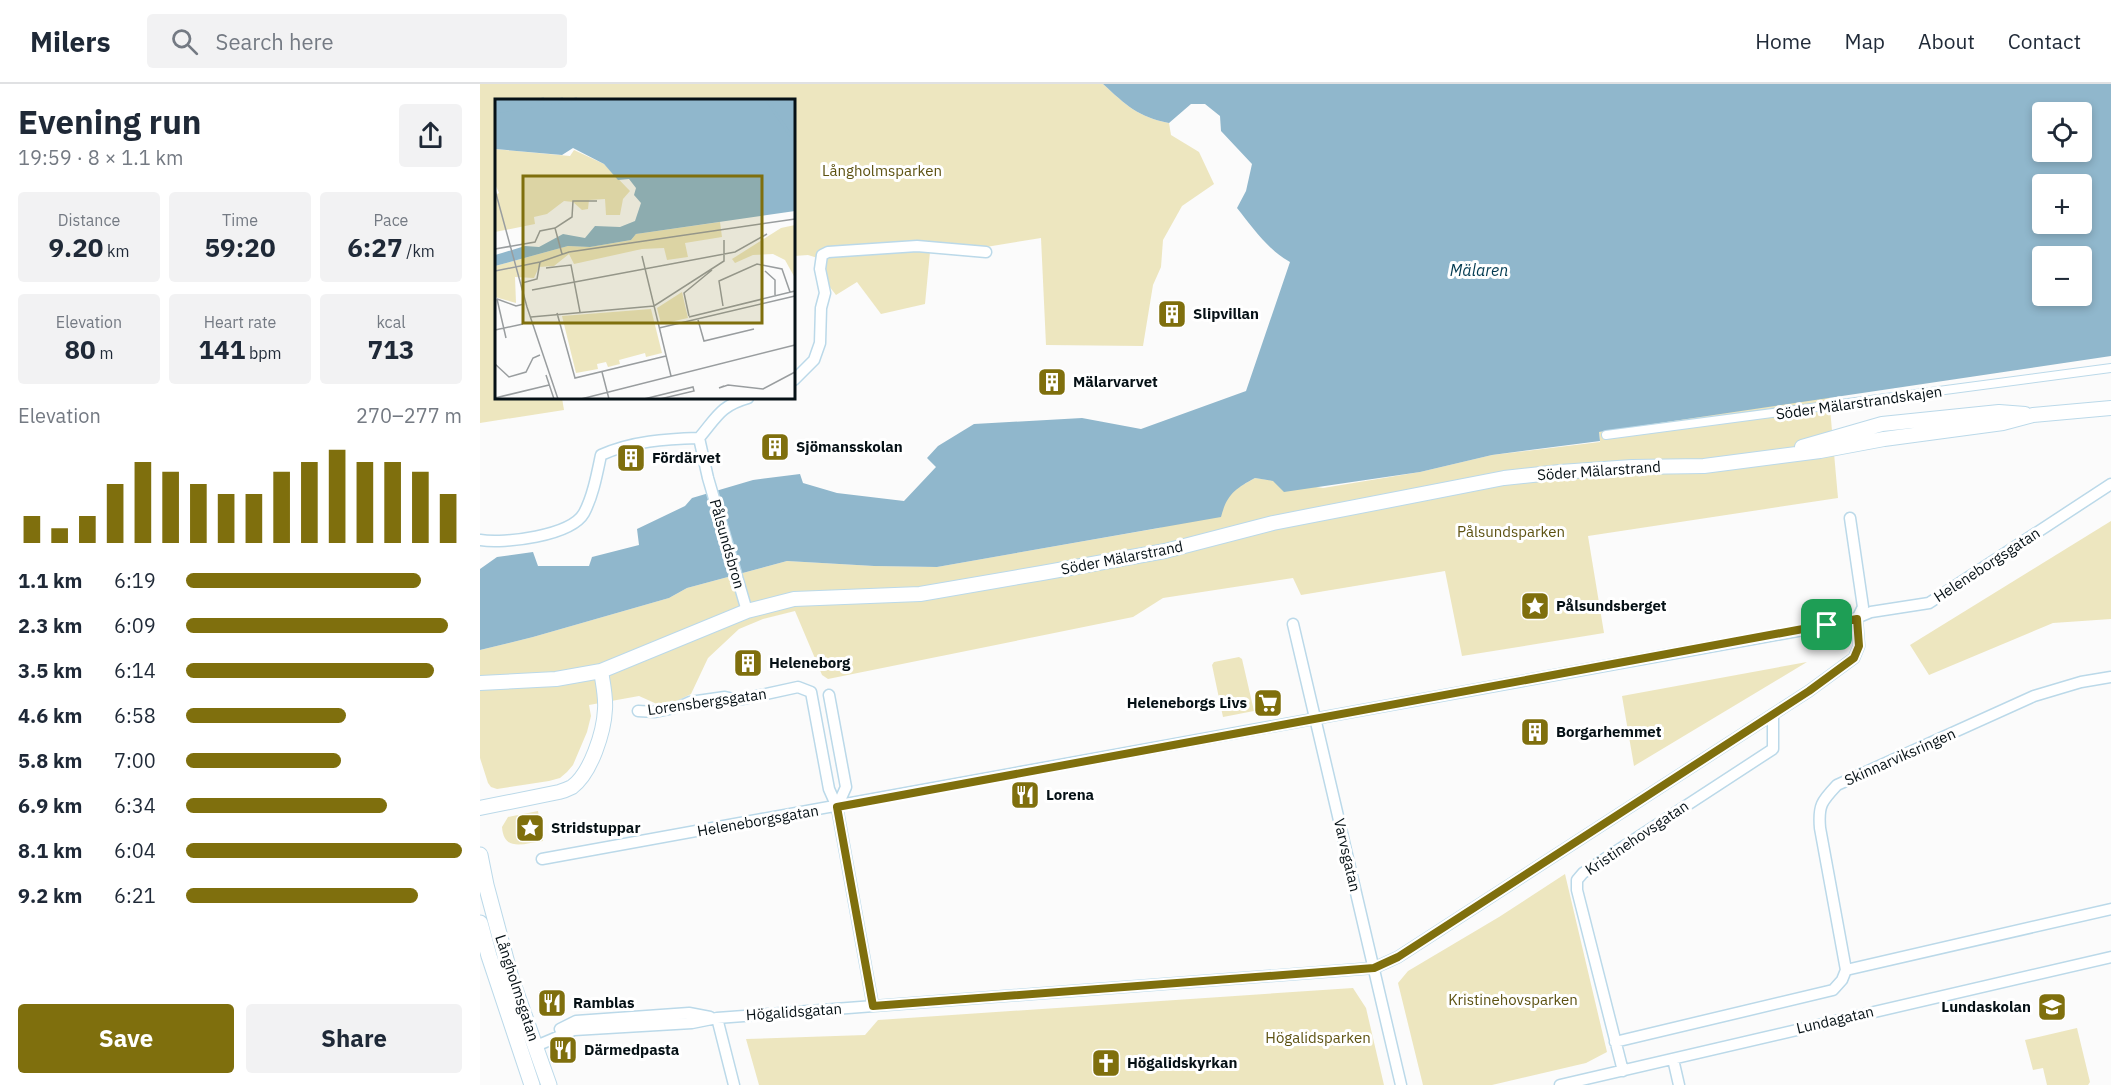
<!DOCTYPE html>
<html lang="en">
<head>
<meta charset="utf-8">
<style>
	:root { --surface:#fff; --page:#f2f2f3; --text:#1f2937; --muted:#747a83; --line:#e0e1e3; --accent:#7f6f0d }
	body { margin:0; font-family:"IBM Plex Sans",sans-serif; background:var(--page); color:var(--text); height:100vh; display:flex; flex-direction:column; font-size:22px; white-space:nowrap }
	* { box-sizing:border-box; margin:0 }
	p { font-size:20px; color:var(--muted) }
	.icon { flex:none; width:33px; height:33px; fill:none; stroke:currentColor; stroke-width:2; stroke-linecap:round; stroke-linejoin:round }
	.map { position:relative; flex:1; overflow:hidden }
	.details { display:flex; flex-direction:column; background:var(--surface); width:480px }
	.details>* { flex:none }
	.fabs { position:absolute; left:1552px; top:18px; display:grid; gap:12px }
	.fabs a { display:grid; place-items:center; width:60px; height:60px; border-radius:6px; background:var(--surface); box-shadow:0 3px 9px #0003; font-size:30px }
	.pin { position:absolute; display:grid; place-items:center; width:51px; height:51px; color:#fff; margin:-26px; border-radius:12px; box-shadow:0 3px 9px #0006 }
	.round { display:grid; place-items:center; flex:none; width:63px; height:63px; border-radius:6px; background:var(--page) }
	.head { display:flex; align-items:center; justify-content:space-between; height:102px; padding:0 18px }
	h1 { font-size:33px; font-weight:700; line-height:45px }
	.metrics { display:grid; grid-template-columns:repeat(3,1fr); gap:9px; height:102px; padding:6px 18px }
	.metrics div { display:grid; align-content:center; border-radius:6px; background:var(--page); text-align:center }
	.metrics b { font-size:26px; font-weight:700 }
	.metrics small { font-size:16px; font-weight:400 }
	.metrics p { font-size:16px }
	.chart { height:168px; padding:12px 18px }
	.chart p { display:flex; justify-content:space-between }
	.chart svg { width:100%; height:108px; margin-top:6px; stroke:var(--accent); stroke-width:6 }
	.button { display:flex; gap:12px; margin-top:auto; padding:12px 18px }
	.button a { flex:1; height:69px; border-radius:6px; background:var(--accent); color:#fff; font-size:24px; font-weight:700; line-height:69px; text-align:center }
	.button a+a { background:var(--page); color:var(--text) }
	ul { padding:0 18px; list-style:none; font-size:20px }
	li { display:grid; grid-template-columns:96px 72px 1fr; align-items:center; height:45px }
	li i { height:15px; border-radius:8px; background:var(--accent) }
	header { display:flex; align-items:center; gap:36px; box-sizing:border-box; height:84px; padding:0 30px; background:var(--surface); border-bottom:2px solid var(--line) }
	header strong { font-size:28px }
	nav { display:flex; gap:33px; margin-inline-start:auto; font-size:21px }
	.search { width:420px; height:54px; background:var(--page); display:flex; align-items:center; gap:15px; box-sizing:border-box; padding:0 21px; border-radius:6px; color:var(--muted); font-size:22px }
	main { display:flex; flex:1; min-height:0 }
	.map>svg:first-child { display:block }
	.green { fill:#ede6bf }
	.water { fill:#90b7cc; fill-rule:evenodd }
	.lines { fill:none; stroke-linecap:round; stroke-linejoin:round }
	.pedestrian-casing { stroke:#bbd9e9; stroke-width:10 }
	.minor-casing { stroke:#bbd9e9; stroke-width:13 }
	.tertiary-casing { stroke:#bbd9e9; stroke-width:16 }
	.secondary-casing { stroke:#bbd9e9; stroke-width:17 }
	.pedestrian { stroke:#fff; stroke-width:8 }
	.minor { stroke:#fff; stroke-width:10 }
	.tertiary { stroke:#fff; stroke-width:14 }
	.secondary { stroke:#fff; stroke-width:15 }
	.route-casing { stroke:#fff; stroke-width:12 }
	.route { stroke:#7f6f0d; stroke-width:8 }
	.labels { text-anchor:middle; stroke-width:6; stroke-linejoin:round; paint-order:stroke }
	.park-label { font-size:15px; fill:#5d5212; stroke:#fff }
	.poi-label { font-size:15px; font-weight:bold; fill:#061116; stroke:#fff; text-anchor:start }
	.street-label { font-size:15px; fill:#061116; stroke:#fff }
	.water-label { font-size:16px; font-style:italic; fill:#033b51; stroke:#fff }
	.inset-river { fill:none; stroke:#90b7cc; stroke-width:3 }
	.inset-road { fill:none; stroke:#999d9f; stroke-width:1.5 }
	.view { fill:#7f6f0d; fill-opacity:0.15; stroke:#7f6f0d; stroke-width:3 }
	.inset-edge { fill:none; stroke:#061116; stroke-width:3 }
</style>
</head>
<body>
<header>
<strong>Milers</strong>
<div class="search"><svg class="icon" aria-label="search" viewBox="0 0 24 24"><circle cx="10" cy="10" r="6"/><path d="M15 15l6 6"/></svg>Search here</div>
<nav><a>Home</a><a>Map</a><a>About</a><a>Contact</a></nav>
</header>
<main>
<section class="details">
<div class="head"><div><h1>Evening run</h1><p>19:59 · 8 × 1.1 km</p></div><a class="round"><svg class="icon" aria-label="share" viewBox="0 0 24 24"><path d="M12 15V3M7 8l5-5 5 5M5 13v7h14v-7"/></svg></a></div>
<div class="metrics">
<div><p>Distance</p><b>9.20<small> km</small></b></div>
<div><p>Time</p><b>59:20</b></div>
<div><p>Pace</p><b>6:27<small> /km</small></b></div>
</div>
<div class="metrics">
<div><p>Elevation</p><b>80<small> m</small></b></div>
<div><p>Heart rate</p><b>141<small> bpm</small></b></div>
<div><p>kcal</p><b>713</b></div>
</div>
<div class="chart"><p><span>Elevation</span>270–277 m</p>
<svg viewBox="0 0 160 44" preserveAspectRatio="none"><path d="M5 44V33M15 44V38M25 44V33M35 44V20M45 44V11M55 44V15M65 44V20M75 44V24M85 44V24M95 44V15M105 44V11M115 44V6M125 44V11M135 44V11M145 44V15M155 44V24"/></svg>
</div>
<ul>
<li><b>1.1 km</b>6:19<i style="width:85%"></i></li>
<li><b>2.3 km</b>6:09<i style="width:95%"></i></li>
<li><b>3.5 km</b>6:14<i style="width:90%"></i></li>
<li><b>4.6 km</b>6:58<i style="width:58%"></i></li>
<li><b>5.8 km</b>7:00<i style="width:56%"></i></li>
<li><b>6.9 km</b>6:34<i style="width:73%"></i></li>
<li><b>8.1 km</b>6:04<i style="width:100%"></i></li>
<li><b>9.2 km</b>6:21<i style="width:84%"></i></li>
</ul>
<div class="button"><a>Save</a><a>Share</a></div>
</section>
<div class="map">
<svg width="1631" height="1001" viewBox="0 0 1631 1001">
	<rect width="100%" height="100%" fill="#fbfbfb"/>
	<!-- green -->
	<path class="green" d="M0,0h623c23,21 35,33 66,39l2,12 28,17 15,32 -32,22 -19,34 -2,27 -8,18 -10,61 -97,-1 -5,-107 -55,9 -56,5 -5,52 -44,10 -24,-32 -21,13 -7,-9 -5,-26 -16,-5 -14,1v-156h-298v298h66l2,12 -84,13z
		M1349,313l9,101 -250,38 16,97 -142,23 -17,-85 -144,24 -8,-17 -130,20 -30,19 -305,62 -6,-4 -27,-64 -32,8 -24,10 -31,29 -17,36 -14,7 -20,3 -18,-8 -50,9 2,11 -4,16 -14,33 -6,7 -7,6 -11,3 -52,8 -6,-2 -3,-4 -8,-25v-108l53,-13 136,-39 18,-10 100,-27 87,5 63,1 222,-39 66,-25 7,-12 23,-13 68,10 97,-16 72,-17 108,-13 -1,-10z
		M1631,437v98l-58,4 -124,52 -19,-30z
		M759,573l3,2 12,52 -31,6 -11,-52 2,-3z
		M1327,578l-173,104 -12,-70z
		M58,727l5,30c-18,2 -39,12 -41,-14l6,-10z
		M1085,790l42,178 -21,11 -94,22h-69l-25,-102 10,-12 91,-54z
		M873,904l13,20 18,77h-625l-13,-46 119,-4 13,-15z
		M1597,944l13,54 -2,3h-41l-4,-17 -10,2 -8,-30z"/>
	<!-- water -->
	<path class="water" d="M623,0h1008v272l-512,76 1,9 -108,14 -72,17 -136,20 -11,-11 -18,-3c-20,11 -28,16 -34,39l-284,50 -63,-1 -87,-5 -100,27 -18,10 -136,39 -53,13v-81l17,-12 36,-5 5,14h51l3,-9 47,-12 -2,-16 48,-23 7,-8 61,-18 47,-6 3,9 34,10 67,8 32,-34 -9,-9 11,-12 36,-22 108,-6 59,11 105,-38 44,-129c-22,-12 -37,-34 -53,-54l9,-17 6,-27 -31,-33 -1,-15 -15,-12h-14l-22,19c-31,-6 -43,-18 -66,-39zM1563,28h39v40h-39zM1563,100h39v40h-39zM1563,172h39v40h-39z"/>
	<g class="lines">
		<!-- pedestrian casing -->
		<g class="pedestrian-casing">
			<path id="pedestrian" d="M1126,351l505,-67"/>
		</g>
		<!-- minor casing -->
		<g class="minor-casing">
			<path id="minor" d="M314,296l20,-20 6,-17 1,-35 4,-15 -5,-24 2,-14 6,-3 89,-6 69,6
				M0,456c24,4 91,-4 104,-27 9,-17 13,-39 17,-58 31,-14 65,-16 98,-17
				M267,527l-39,-133 -9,-40c18,-21 21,-32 49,-40
				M813,540l108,461
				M349,611l17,92 -9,20
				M158,627l17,1 24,-5 11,-5 35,-5 13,3 60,-13 13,5 18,97 8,18 36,199
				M62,775l1305,-237 24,-10 58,-9 182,-119
				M1366,886l-26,-142c-2,-23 2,-27 17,-43l197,-89 47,-14 30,-5
				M1366,886l265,-61
				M237,934l17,67
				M80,945l16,-8 113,-8 21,4
				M1135,958l218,-52 9,-10 4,-10
				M56,962l38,-16 118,-7 25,-5 657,-50 24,-11 411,-266 45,-33 5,-12 -2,-27 6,-12 -13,-89
				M1193,975l6,26
				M1143,987l-46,-181v-10l6,-7 190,-124v-35
				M1080,1001l551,-128"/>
		</g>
		<!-- tertiary casing -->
		<g class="tertiary-casing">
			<path id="tertiary" d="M1322,363l80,-23 117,-12 26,2
				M0,599l76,-4 45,-8 146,-60 47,-12 126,-5 122,-21 123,-22 108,-28 231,-45 56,-6 72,-5 72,-1 116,-15 64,-12 119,-16 30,-8 78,-7
				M0,724l79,-16c4,-1 9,-3 13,-5 19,-14 32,-55 33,-78 1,-12 -2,-25 -4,-38"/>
		</g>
		<!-- secondary casing -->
		<g class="secondary-casing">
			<path id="secondary" d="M0,771l6,30 25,93 38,107
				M0,839l9,33 43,129"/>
		</g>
		<!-- pedestrian -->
		<use href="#pedestrian" class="pedestrian"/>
		<!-- minor -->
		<use href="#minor" class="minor"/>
		<!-- tertiary -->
		<use href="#tertiary" class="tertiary"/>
		<!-- secondary -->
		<use href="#secondary" class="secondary"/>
	</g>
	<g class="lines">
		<!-- route casing -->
		<g class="route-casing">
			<path id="route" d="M1377,535l2,27 -5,12 -45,33 -411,266 -24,11 -501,38 -36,-199z"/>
		</g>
		<!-- route -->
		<use href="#route" class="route"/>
	</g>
	<!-- icons -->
	<defs>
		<g id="building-square" transform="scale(1.5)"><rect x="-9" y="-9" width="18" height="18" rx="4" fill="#7f6f0d" stroke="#fff"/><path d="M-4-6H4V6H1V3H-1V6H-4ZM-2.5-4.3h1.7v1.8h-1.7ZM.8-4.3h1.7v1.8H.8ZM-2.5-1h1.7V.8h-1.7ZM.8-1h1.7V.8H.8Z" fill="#fff"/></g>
		<g id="sight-square" transform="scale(1.5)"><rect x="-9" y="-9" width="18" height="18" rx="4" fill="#7f6f0d" stroke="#fff"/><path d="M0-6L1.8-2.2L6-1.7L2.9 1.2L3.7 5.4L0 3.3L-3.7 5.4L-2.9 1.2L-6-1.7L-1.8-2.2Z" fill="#fff"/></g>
		<g id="supermarket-square" transform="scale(1.5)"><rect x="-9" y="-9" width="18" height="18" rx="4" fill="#7f6f0d" stroke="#fff"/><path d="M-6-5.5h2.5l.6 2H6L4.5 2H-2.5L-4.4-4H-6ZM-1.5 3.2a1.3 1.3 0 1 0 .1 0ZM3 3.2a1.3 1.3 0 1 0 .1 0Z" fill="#fff"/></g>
		<g id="restaurant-square" transform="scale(1.5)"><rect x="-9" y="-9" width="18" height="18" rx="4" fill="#7f6f0d" stroke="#fff"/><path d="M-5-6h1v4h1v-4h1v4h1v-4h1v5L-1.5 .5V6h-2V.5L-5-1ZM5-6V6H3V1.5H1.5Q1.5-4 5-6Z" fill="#fff"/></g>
		<g id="school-square" transform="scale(1.5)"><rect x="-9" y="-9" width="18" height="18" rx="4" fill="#7f6f0d" stroke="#fff"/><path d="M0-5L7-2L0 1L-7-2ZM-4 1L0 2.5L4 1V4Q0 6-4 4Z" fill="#fff"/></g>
		<g id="church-square" transform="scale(1.5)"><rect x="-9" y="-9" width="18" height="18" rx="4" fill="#7f6f0d" stroke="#fff"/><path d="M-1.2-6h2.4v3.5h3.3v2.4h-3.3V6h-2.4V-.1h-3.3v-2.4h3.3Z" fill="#fff"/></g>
	</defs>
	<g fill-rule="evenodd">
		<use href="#building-square" x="692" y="230"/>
		<use href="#building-square" x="572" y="298"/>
		<use href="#building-square" x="295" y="363"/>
		<use href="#building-square" x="151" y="374"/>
		<use href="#sight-square" x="1055" y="522"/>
		<use href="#building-square" x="268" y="579"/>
		<use href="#supermarket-square" x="788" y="619"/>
		<use href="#building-square" x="1055" y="648"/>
		<use href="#restaurant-square" x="545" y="711"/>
		<use href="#sight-square" x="50" y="744"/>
		<use href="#restaurant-square" x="72" y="919"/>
		<use href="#school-square" x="1572" y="923"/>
		<use href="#restaurant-square" x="83" y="966"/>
		<use href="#church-square" x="626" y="979"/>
	</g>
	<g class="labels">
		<!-- park labels -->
		<g class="park-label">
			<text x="402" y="92">Långholmsparken</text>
			<text x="1031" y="453">Pålsundsparken</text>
			<text x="1033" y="921">Kristinehovsparken</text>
			<text x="838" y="959">Högalidsparken</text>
		</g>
		<!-- poi labels -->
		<g class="poi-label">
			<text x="713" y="235">Slipvillan</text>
			<text x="593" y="303">Mälarvarvet</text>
			<text x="316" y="368">Sjömansskolan</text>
			<text x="172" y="379">Fördärvet</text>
			<text x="1076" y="527">Pålsundsberget</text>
			<text x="289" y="584">Heleneborg</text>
			<text x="767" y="624" text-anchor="end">Heleneborgs Livs</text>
			<text x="1076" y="653">Borgarhemmet</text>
			<text x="566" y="716">Lorena</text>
			<text x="71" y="749">Stridstuppar</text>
			<text x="93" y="924">Ramblas</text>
			<text x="1551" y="928" text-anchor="end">Lundaskolan</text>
			<text x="104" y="971">Därmedpasta</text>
			<text x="647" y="984">Högalidskyrkan</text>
		</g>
		<!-- street labels -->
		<g class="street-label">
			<text transform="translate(1379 319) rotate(-8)" y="5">Söder Mälarstrandskajen</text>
			<text transform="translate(1119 387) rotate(-4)" y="5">Söder Mälarstrand</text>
			<text transform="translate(247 460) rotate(74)" y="5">Pålsundsbron</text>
			<text transform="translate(642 474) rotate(-11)" y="5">Söder Mälarstrand</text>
			<text transform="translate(1507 481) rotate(-33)" y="5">Heleneborgsgatan</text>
			<text transform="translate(227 618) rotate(-8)" y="5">Lorensbergsgatan</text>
			<text transform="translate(1420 673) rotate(-24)" y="5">Skinnarviksringen</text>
			<text transform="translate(278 737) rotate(-10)" y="5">Heleneborgsgatan</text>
			<text transform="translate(1157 754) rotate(-34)" y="5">Kristinehovsgatan</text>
			<text transform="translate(867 771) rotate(77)" y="5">Varvsgatan</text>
			<text transform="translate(37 904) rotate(72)" y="5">Långholmsgatan</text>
			<text transform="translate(314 928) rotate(-4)" y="5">Högalidsgatan</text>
			<text transform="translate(1355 936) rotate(-13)" y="5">Lundagatan</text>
		</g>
		<!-- water labels -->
		<g class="water-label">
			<text x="999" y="192">Mälaren</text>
		</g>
	</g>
	<!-- overview -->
	<g transform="translate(15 15)">
		<rect width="300" height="300" fill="#fbfbfb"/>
		<path d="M0,50l75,7 4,-6 30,14 26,27 -7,8 -3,16h-14l-1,-16 -16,1 -1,9 -6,1 -9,-8 -9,-1 -17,13 -13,3 1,7 -40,8v-37l4,-2 -4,-9zM225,123l2,15 -37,6 3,14 -21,3 -3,-12 -22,1 -68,15 -5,-10 -15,12 -15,1 -5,11 -19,-1 1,26 -21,-6v-31l73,-20 22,1 41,-7 5,-6zM300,126v53l-10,-18 -12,-6 -20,1 -18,8 -3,-4 49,-31zM187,193l6,26 -27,6 -4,-16zM156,210l11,44 -16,4 -1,-4 -26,7 1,4 -12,3 -2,-5 -9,2 1,5 -22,4 -14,-57z" fill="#ede6bf"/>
		<path d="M0,0h300v112l-159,23 -5,6 -41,7 -22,-1 -73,20v-11l7,-2 23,-7 14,1 24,-13 22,4 10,-12 25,1 15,-6 6,-18 -7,-8 2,-7 -7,-9 -11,1 -14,-16 -31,-16 -11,7 -67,-6z" fill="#90b7cc"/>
		<path class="inset-river" d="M271,0l29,43M0,8l49,-8M0,11l68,-11M0,13l82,-13"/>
		<path class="inset-road" d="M0,91l32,117 31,92M0,150l40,-7 5,-11 15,-3M67,155l-7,-26 17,-11 1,-16h24M147,157l29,120M51,169l25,-3 9,47M0,172l45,-9 29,-10 226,-33M270,172l10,9v15M27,184l15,-4 3,-17M37,191l203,-38 32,-18M2,200l9,39M2,200l19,7 8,-2M228,207l-4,-25 38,-17 25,5 8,23M62,214l18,65 91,-22M194,217l-5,-23 28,-23M36,218l123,-11 70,-45v-21M194,218l106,-26M203,221l6,21 50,-12M164,229l136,-32M0,231l28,-6M0,265l14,13 17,-5 7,-14 7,-3M107,273l7,27M51,276l8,24M229,287l-5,2 9,-3 35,4 32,-17M0,299l54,-13M86,300l214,-54M149,300l49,-12 1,4 -34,8"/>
		<path class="view" d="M28,77h239v147h-239z"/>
		<rect width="300" height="300" class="inset-edge"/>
	</g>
</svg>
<div class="fabs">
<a><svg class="icon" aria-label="locate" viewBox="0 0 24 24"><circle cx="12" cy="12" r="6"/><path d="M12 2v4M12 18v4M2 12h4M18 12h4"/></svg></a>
<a>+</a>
<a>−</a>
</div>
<div class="pin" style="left:1347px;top:541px;background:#1e9e55"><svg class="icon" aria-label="arrive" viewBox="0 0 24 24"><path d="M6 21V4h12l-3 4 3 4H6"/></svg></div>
</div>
</main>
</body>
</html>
